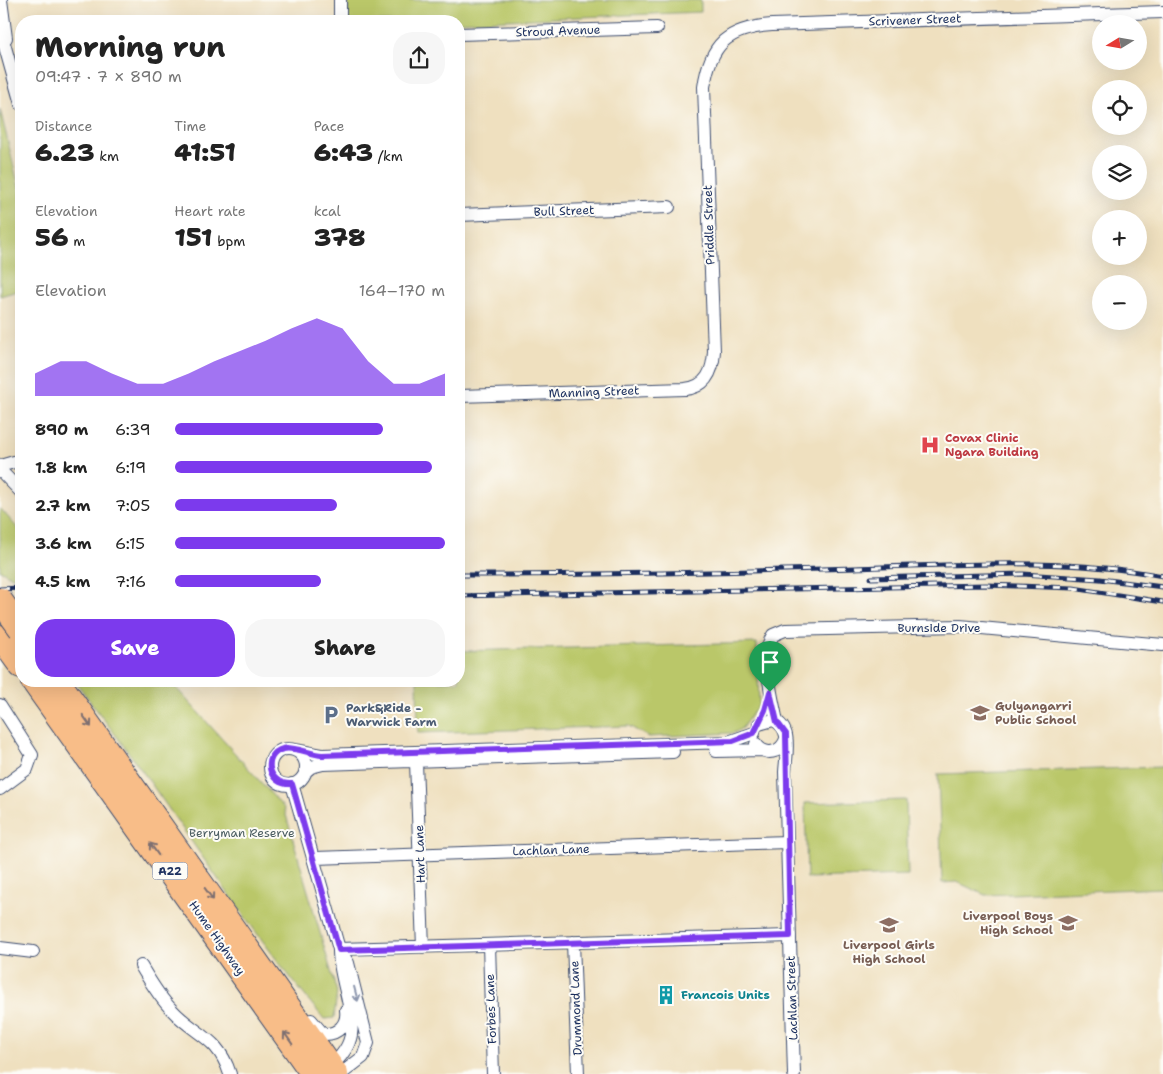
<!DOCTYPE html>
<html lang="en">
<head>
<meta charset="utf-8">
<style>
	:root { --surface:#fff; --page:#f6f6f6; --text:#222; --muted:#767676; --accent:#7c3aed }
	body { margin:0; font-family:"Shantell Sans",sans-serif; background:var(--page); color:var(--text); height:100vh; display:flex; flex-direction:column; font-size:19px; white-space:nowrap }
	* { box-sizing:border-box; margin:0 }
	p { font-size:16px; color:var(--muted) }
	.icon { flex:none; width:28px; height:28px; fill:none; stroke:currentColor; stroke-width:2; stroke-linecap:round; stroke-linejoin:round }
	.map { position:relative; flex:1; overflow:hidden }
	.sheet { position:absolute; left:15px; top:15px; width:450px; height:672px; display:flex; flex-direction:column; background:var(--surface); border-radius:20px; box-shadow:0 5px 20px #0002 }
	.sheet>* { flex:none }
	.needle { width:32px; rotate:259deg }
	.fabs { position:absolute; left:1092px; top:15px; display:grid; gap:10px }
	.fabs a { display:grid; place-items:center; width:55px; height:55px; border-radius:50%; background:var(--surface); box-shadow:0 5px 20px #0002; font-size:25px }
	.pin { position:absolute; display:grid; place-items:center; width:42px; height:42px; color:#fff; margin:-51px -21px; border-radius:50% 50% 50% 0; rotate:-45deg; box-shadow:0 0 5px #0007 }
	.pin .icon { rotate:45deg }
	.round { display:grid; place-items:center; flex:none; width:52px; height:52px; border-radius:20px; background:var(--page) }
	.headline { display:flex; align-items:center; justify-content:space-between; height:85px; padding:0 20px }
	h1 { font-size:28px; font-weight:800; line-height:38px }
	.stats { display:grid; grid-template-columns:repeat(3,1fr); gap:8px; height:85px; padding:5px 20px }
	.stats div { display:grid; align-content:center }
	.stats b { font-size:25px; font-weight:800 }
	.stats small { font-size:14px; font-weight:400 }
	.stats p { font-size:14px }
	.chart { height:140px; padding:10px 20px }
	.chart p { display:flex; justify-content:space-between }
	.chart svg { width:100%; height:90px; margin-top:5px; fill:var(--accent); opacity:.7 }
	.primary-button { display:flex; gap:10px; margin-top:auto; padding:10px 20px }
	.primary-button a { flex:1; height:58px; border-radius:20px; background:var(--accent); color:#fff; font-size:20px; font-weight:800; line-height:58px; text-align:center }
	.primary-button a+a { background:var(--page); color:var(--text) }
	ul { padding:0 20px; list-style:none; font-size:16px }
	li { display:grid; grid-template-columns:80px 60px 1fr; align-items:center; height:38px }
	li i { height:12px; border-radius:6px; background:var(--accent) }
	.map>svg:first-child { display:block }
	.green { fill:#bac769; stroke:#6a7b64 }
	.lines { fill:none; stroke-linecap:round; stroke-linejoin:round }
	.street-casing { stroke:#3b4a6d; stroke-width:14 }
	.highway-casing { stroke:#3b4a6d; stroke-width:26 }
	.street { stroke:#fff; stroke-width:12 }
	.highway { stroke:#f8bd88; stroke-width:24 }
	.rail-casing { stroke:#1b2f5e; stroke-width:5 }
	.rail { stroke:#fdfcf7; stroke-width:3; stroke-dasharray:9; stroke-linecap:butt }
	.highway-bridge-casing { stroke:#3b4a6d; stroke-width:26; stroke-linecap:butt }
	.highway-bridge { stroke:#f8bd88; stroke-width:24 }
	.oneway { stroke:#7e6f71 }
	.oneway2 { stroke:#8d97ae }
	.route-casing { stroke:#fff; stroke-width:10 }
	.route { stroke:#7c3aed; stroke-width:6 }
	.labels { text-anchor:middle; stroke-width:4; stroke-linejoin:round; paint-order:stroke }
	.shield { fill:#fdfcf7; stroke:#5f6c8c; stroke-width:1 }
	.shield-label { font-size:11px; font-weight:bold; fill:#1b2f5e }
	.street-label { font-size:12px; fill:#1b2f5e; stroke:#fdfcf7 }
	.health-label { font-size:12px; font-weight:bold; fill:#be3a42; stroke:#fdfcf7; text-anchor:start }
	.education-label { font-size:12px; font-weight:bold; fill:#785e54; stroke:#fdfcf7; text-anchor:start }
	.service-label { font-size:12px; font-weight:bold; fill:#4e5e75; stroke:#fdfcf7; text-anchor:start }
	.park-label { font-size:12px; fill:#4b5d61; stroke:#fdfcf7 }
	.culture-label { font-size:12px; font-weight:bold; fill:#0d838f; stroke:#fdfcf7; text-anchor:start }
</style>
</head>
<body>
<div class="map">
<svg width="1163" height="1074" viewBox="0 0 1163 1074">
	<rect width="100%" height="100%" fill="#fdfcf7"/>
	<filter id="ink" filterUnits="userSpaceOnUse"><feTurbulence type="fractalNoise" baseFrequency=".02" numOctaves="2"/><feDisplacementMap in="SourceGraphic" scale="10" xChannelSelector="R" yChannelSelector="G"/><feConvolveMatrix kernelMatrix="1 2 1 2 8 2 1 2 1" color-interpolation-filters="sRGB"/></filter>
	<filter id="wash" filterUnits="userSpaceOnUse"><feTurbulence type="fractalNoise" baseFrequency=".0096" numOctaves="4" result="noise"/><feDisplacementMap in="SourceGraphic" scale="20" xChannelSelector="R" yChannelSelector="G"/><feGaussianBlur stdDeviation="1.12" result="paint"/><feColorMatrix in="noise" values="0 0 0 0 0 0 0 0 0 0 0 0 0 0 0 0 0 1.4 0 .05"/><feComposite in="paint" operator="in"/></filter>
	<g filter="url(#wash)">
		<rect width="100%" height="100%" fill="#efe0bf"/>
		<!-- green -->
		<path class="green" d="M348,0h353v12l-242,10 -111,-1z
			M0,109l21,87v94l-21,6z
			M0,508l21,24v47l-3,1 -18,-10z
			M757,643l2,61 -17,24 -8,5 -86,4 -19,-11 -211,7 -1,-52h42v-30z
			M75,681h95l114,127 53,184 -3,26 -10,1c-63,-75 -117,-156 -174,-237 -24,-34 -50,-67 -75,-101z
			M1163,767v121l-178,7 -28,-13 -15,1 -4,-109z
			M906,800l2,75 -101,3 -2,-75z"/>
	</g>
	<g filter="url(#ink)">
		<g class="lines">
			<!-- street casing -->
			<g class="street-casing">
				<path id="street" d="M1,0l5,38
					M340,0v21
					M0,29l21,75
					M459,34l198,-6
					M459,215l210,-8
					M459,396l226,-7c22,-2 28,-18 29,-38l-10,-264c6,-43 24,-59 68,-62l391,-13
					M0,466l21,-6
					M0,470l21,22
					M0,705l32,50 -5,14 -27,20
					M777,722c-4,-21 -17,-68 -4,-87l12,-5 175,-4 203,19
					M759,724l14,-4c20,7 13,34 12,52l9,302
					M756,744c9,13 25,9 30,-5
					M270 767a18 18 0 1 1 36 0a18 18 0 1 1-36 0Z
					M295,750l27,5 406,-13 26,-9
					M716,751l46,-1
					M416,762l7,185
					M305,772l6,-5 12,-3 350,-12
					M292,784l47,165c-1,29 20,69 10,93 -4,12 -14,19 -20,29
					M315,858l472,-16
					M573,942l5,132
					M489,945l4,129
					M0,948l33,4
					M339,949l451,-13
					M339,949l9,14 20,80 -5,14 -22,17
					M141,966c9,15 18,31 31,44 24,26 46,26 58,64
					M311,1020l12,14c15,1 25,-10 23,-24"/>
			</g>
			<!-- highway casing -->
			<g class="highway-casing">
				<path id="highway" d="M0,637l21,29
					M33,681l280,393
					M58,681l278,393"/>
			</g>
			<!-- street -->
			<use href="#street" class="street"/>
			<!-- highway -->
			<use href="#highway" class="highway"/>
			<!-- rail casing -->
			<g class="rail-casing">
				<path id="rail" d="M459,575c132,0 264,-3 396,-7 103,-3 206,-11 308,8
					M871,578l152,-4 77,5 63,8
					M0,589l21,-1
					M459,596l527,-11 87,3 90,14
					M0,607h21"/>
			</g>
			<!-- rail -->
			<use href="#rail" class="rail"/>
			<!-- highway-bridge casing -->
			<g class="highway-bridge-casing">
				<path id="highway-bridge" d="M0,600l21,29"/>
			</g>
			<!-- highway-bridge -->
			<use href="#highway-bridge" class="highway-bridge"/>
		</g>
		<!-- one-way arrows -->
		<defs><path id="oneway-shaft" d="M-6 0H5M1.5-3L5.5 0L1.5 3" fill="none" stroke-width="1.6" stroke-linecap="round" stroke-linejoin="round" transform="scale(1.25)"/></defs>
		<g class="oneway">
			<use href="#oneway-shaft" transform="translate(87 721) rotate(55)"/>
			<use href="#oneway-shaft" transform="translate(154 849) rotate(-125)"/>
			<use href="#oneway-shaft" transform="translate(209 894) rotate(54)"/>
			<use href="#oneway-shaft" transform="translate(288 1038) rotate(-125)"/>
		</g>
		<use class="oneway2" href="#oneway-shaft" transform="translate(356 994) rotate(75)"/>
	</g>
	<g class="lines" filter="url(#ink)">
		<!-- route casing -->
		<g class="route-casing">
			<path id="route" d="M770,692l7,30 9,12 4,202 -451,14 -47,-166c-24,2 -31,-29 -9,-35 11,-3 27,5 39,6l411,-14 21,-8 11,-23z"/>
		</g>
		<!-- route -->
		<use href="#route" class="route"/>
	</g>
	<!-- icons -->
	<defs>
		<g id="hospital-bare" transform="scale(1.5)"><path d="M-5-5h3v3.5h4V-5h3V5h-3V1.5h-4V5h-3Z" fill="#e0444e" stroke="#fdfcf7" stroke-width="2.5" paint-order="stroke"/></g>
		<g id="school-bare" transform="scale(1.5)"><path d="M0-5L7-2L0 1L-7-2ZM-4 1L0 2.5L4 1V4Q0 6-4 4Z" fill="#8d6e63" stroke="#fdfcf7" stroke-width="2.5" paint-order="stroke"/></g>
		<g id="parking-bare" transform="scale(1.5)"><path d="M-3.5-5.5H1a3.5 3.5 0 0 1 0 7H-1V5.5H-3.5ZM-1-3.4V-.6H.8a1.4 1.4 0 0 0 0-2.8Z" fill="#5c6f8a" stroke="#fdfcf7" stroke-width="2.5" paint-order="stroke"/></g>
		<g id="building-bare" transform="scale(1.5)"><path d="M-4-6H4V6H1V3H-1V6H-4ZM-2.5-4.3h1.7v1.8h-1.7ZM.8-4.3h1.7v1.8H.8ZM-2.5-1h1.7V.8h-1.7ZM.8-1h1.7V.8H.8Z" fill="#0f9aa8" stroke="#fdfcf7" stroke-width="2.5" paint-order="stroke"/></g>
	</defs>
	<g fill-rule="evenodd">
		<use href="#hospital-bare" x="930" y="445"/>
		<use href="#school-bare" x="980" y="713"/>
		<use href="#parking-bare" x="331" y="715"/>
		<use href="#school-bare" x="1068" y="923"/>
		<use href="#school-bare" x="889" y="925"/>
		<use href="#building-bare" x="666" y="995"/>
	</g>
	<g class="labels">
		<!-- shield labels -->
		<rect class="shield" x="152.5" y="862.5" width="35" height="17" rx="4"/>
		<g class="shield-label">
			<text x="170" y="875">A22</text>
		</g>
		<!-- street labels -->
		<g class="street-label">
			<text transform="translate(915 20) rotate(-2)" y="4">Scrivener Street</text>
			<text transform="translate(558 31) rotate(-2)" y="4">Stroud Avenue</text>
			<text transform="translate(564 211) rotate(-2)" y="4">Bull Street</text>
			<text transform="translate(709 225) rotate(-92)" y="4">Priddle Street</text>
			<text transform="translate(594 392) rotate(-2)" y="4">Manning Street</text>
			<text x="939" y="632">Burnside Drive</text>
			<text transform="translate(551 850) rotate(-2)" y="4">Lachlan Lane</text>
			<text transform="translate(420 854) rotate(-92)" y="4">Hart Lane</text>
			<text transform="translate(217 938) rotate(55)" y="4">Hume Highway</text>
			<text transform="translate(792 998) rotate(-92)" y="4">Lachlan Street</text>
			<text transform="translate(576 1008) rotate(-92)" y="4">Drummond Lane</text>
			<text transform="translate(491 1009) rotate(-92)" y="4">Forbes Lane</text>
		</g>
		<!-- health labels -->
		<g class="health-label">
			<text x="945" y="442">Covax Clinic<tspan x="945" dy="14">Ngara Building</tspan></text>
		</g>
		<!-- education labels -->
		<g class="education-label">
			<text x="995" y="710">Gulyangarri<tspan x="995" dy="14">Public School</tspan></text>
			<text x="1053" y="920" text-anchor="end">Liverpool Boys<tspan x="1053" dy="14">High School</tspan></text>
			<text x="889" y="949" text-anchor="middle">Liverpool Girls<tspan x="889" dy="14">High School</tspan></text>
		</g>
		<!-- service labels -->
		<g class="service-label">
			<text x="346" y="712">Park&amp;Ride -<tspan x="346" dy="14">Warwick Farm</tspan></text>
		</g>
		<!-- park labels -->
		<g class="park-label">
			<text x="242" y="837">Berryman Reserve</text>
		</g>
		<!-- culture labels -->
		<g class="culture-label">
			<text x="681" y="999">Francois Units</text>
		</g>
	</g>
</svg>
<div class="fabs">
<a><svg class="needle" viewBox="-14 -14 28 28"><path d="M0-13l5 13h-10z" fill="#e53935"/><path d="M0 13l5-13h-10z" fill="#767676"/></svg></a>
<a><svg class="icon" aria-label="locate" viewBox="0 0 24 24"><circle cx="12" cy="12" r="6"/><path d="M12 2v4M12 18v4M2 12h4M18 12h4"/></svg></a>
<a><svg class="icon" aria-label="layers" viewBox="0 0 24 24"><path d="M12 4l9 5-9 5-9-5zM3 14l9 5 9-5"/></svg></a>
<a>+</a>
<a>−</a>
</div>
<div class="pin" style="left:770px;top:692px;background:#1e9e55"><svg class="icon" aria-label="arrive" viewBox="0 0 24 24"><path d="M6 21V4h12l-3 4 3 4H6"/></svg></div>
<section class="sheet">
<div class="headline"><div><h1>Morning run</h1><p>09:47 · 7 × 890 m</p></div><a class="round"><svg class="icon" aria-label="share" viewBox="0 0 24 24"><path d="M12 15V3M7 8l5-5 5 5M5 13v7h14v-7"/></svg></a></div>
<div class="stats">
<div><p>Distance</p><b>6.23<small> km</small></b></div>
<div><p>Time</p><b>41:51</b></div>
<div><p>Pace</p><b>6:43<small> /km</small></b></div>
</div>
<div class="stats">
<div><p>Elevation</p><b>56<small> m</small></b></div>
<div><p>Heart rate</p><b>151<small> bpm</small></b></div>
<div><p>kcal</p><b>378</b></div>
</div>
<div class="chart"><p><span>Elevation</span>164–170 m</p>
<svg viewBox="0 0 160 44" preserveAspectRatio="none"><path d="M0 44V33L10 27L20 27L30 33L40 38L50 38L60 33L70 27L80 22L90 17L100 11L110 6L120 11L130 27L140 38L150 38L160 33V44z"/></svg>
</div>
<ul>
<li><b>890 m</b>6:39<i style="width:77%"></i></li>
<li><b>1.8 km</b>6:19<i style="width:95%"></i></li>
<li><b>2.7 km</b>7:05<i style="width:60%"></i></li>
<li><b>3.6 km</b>6:15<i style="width:100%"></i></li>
<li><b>4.5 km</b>7:16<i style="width:54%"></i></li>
</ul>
<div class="primary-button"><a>Save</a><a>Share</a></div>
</section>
</div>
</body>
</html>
